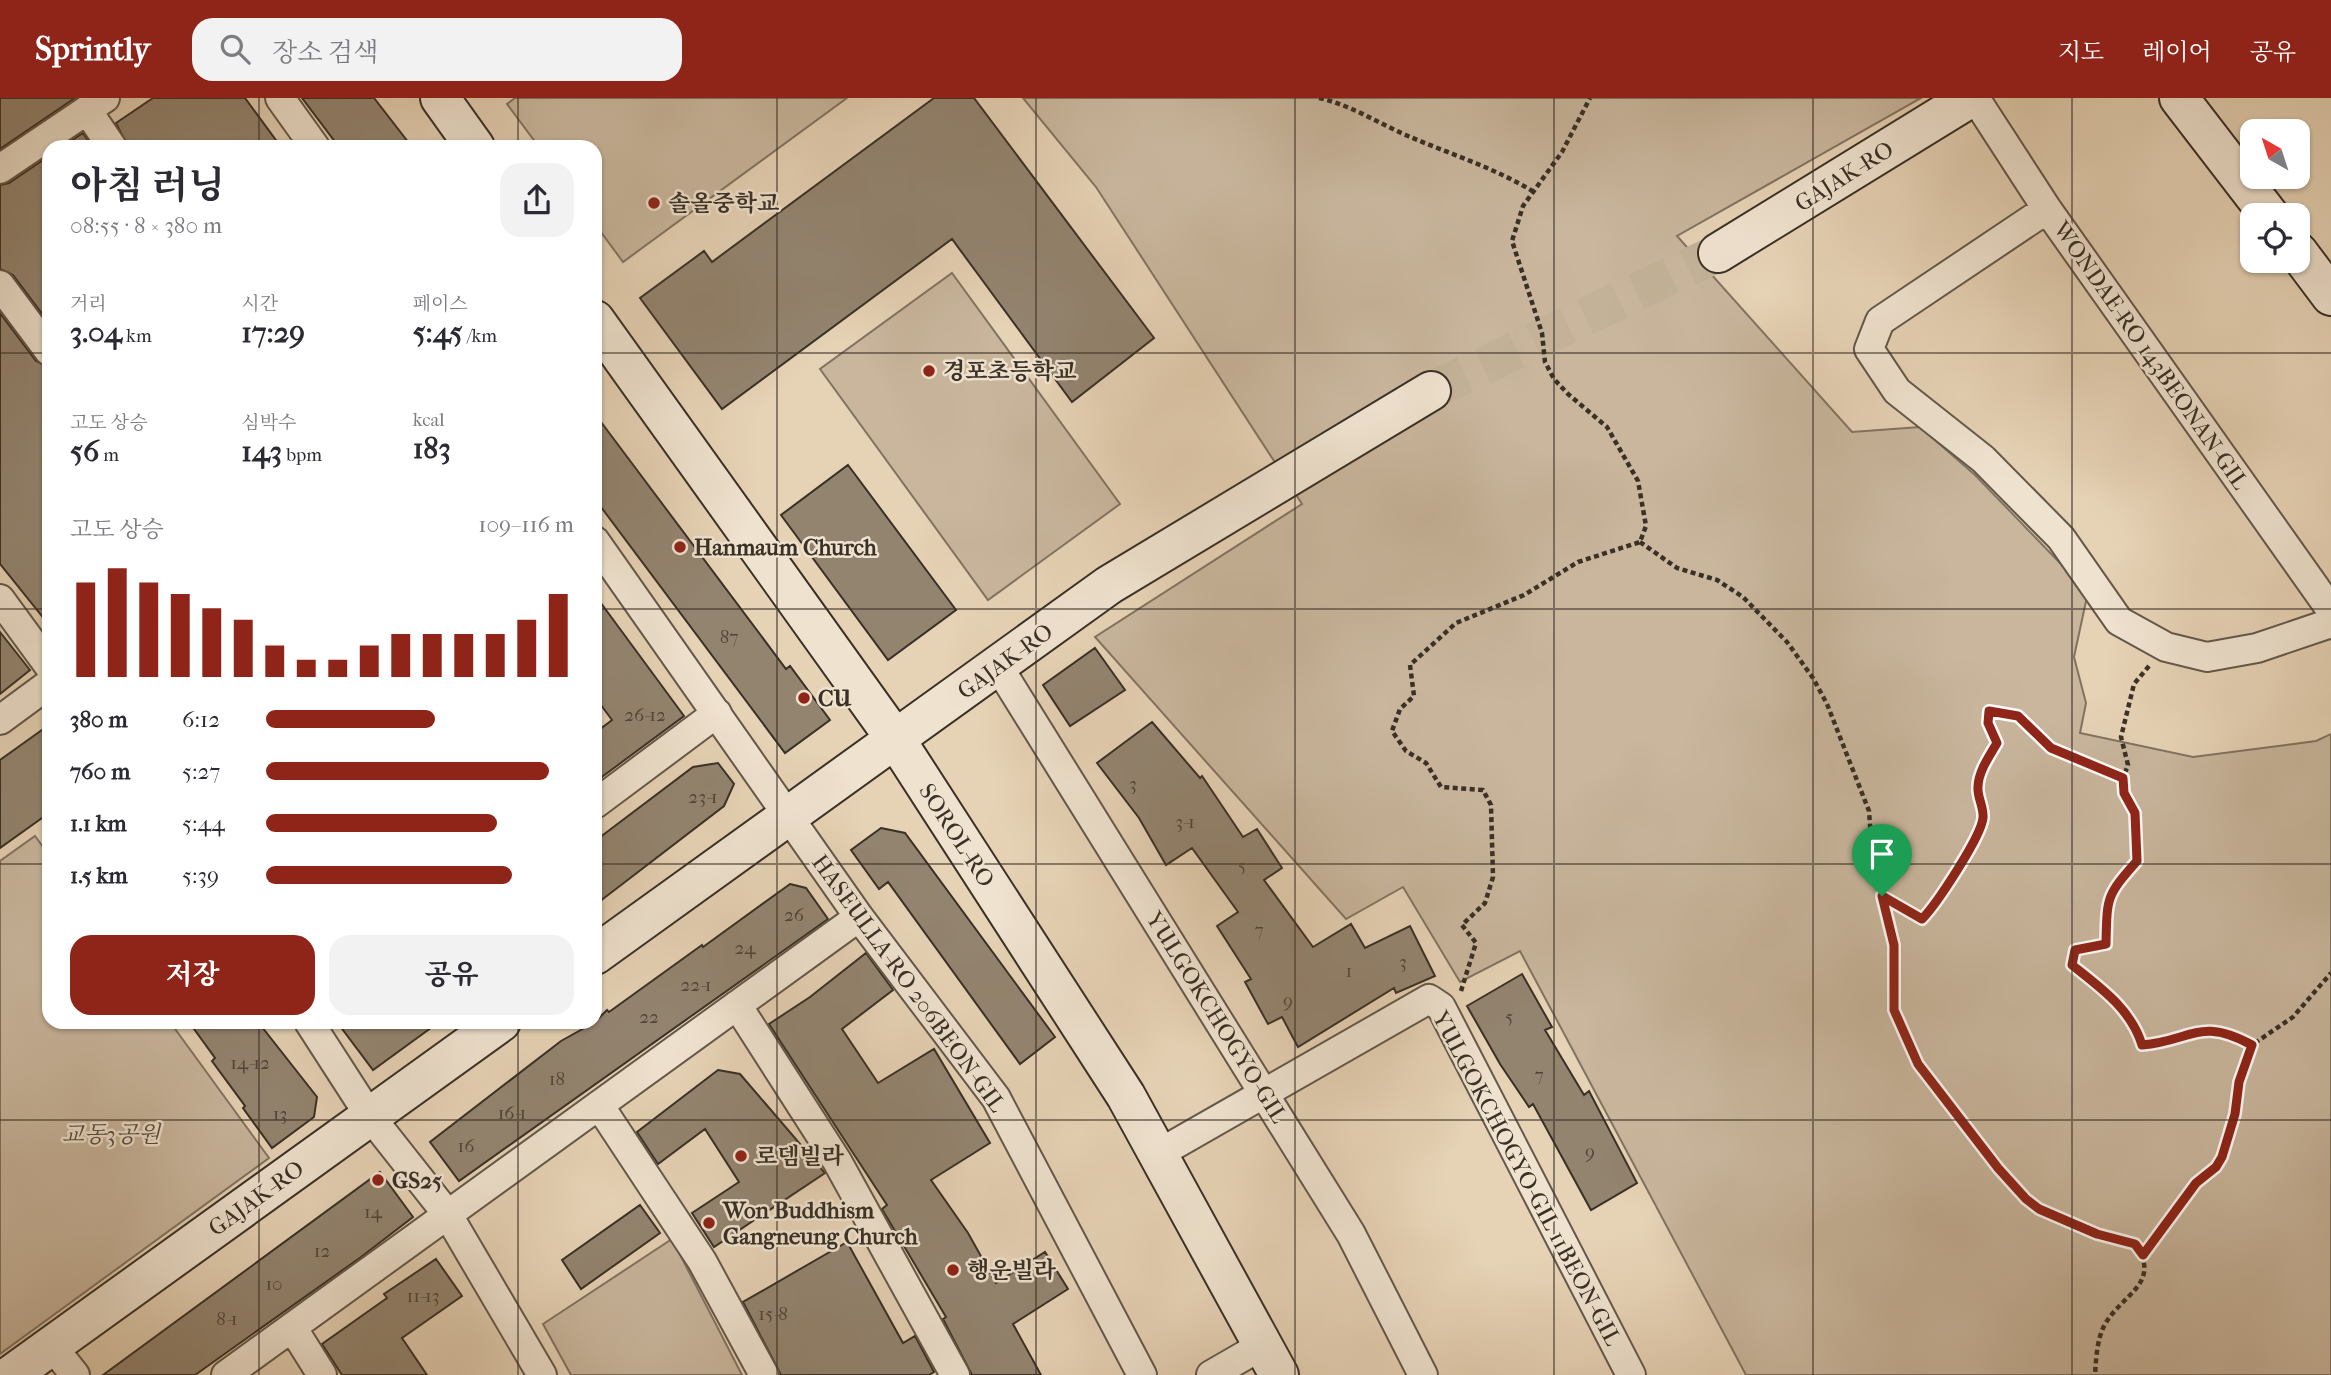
<!DOCTYPE html>
<html lang="ko">
<head>
<meta charset="utf-8">
<style>
	:root { --surface:#fff; --page:#f2f2f3; --text:#2b2b33; --muted:#7c7c81; --accent:#8f2418 }
	body { margin:0; font-family:"IM FELL French Canon","Noto Serif KR",serif; background:var(--page); color:var(--text); height:100vh; display:flex; flex-direction:column; font-size:26px; white-space:nowrap }
	* { box-sizing:border-box; margin:0 }
	p { font-size:23px; color:var(--muted) }
	.icon { flex:none; width:38px; height:38px; fill:none; stroke:currentColor; stroke-width:2; stroke-linecap:round; stroke-linejoin:round }
	.map { position:relative; flex:1; overflow:hidden }
	.side { position:absolute; left:42px; top:42px; width:560px; height:889px; display:flex; flex-direction:column; background:var(--surface); border-radius:21px; box-shadow:0 2px 5px #0004 }
	.side>* { flex:none }
	.needle { width:46px; rotate:321deg }
	.fabs { position:absolute; left:2240px; top:21px; display:grid; gap:14px }
	.fabs a { display:grid; place-items:center; width:70px; height:70px; border-radius:14px; background:var(--surface); box-shadow:0 2px 5px #0004; font-size:35px }
	.pin { position:absolute; display:grid; place-items:center; width:60px; height:60px; color:#fff; margin:-72px -30px; border-radius:50% 50% 50% 0; rotate:-45deg; box-shadow:0 0 7px #0007 }
	.pin .icon { rotate:45deg }
	.round { display:grid; place-items:center; flex:none; width:74px; height:74px; border-radius:21px; background:var(--page) }
	.headline { display:flex; align-items:center; justify-content:space-between; height:119px; padding:0 28px }
	h1 { font-size:38px; font-weight:700; line-height:52px }
	.metrics { display:grid; grid-template-columns:repeat(3,1fr); gap:10px; height:119px; padding:7px 28px }
	.metrics div { display:grid; align-content:center }
	.metrics b { font-size:30px; font-weight:700 }
	.metrics small { font-size:19px; font-weight:400 }
	.metrics p { font-size:19px }
	.chart { height:196px; padding:14px 28px }
	.chart p { display:flex; justify-content:space-between }
	.chart svg { width:100%; height:126px; margin-top:7px; stroke:var(--accent); stroke-width:6 }
	.cta { display:flex; gap:14px; margin-top:auto; padding:14px 28px }
	.cta a { flex:1; height:80px; border-radius:21px; background:var(--accent); color:#fff; font-size:28px; font-weight:700; line-height:80px; text-align:center }
	.cta a+a { background:var(--page); color:var(--text) }
	ul { padding:0 28px; list-style:none; font-size:23px }
	li { display:grid; grid-template-columns:112px 84px 1fr; align-items:center; height:52px }
	li i { height:18px; border-radius:9px; background:var(--accent) }
	header { display:flex; align-items:center; gap:42px; box-sizing:border-box; height:98px; padding:0 35px; background:var(--accent); color:#fff }
	header strong { font-size:33px }
	nav { display:flex; gap:38px; margin-inline-start:auto; font-size:24px }
	.search { width:490px; height:63px; background:var(--page); display:flex; align-items:center; gap:18px; box-sizing:border-box; padding:0 24px; border-radius:21px; color:var(--muted); font-size:26px }
	.map>svg:first-child { display:block }
	.green { fill:#c9b69d; stroke:#817362; stroke-width:2 }
	.building { fill:#938470; stroke:#393026; stroke-width:2 }
	.lines { fill:none; stroke-linecap:round; stroke-linejoin:round }
	.secondary-tunnel { stroke:#c3b298; stroke-width:38; stroke-dasharray:38 19; stroke-linecap:butt }
	.street-casing { stroke:#64584a; stroke-width:32 }
	.secondary-casing { stroke:#393026; stroke-width:42 }
	.path { stroke:#393026; stroke-width:4.5; stroke-dasharray:5 3.5; stroke-linecap:butt }
	.street { stroke:#efe2cf; stroke-width:28 }
	.secondary { stroke:#efe2cf; stroke-width:38 }
	.route-casing { stroke:#fff; stroke-width:14 }
	.route { stroke:#8f2418; stroke-width:9 }
	.grid { fill:none; stroke:#393026; stroke-width:2; stroke-opacity:0.55 }
	.poi-dot { fill:#8f2418; stroke:#efe2cf; stroke-width:2.5 }
	.labels { text-anchor:middle; stroke-width:5; stroke-linejoin:round; paint-order:stroke }
	.number-label { font-size:19px; fill:#504538 }
	.street-label { font-size:23px; fill:#393026; stroke:#efe2cf }
	.poi-label { font-size:23px; font-weight:bold; fill:#393026; stroke:#efe2cf; text-anchor:start }
	.park-label { font-size:23px; font-style:italic; fill:#564b3e; stroke:#efe2cf }
</style>
</head>
<body>
<header>
<strong>Sprintly</strong>
<div class="search"><svg class="icon" aria-label="search" viewBox="0 0 24 24"><circle cx="10" cy="10" r="6"/><path d="M15 15l6 6"/></svg>장소 검색</div>
<nav><a>지도</a><a>레이어</a><a>공유</a></nav>
</header>
<div class="map">
<svg width="2331" height="1277" viewBox="0 0 2331 1277">
	<rect width="100%" height="100%" fill="#e6d2b5"/>
	<filter id="stains"><feTurbulence type="fractalNoise" baseFrequency=".00286" numOctaves="4"/><feColorMatrix values="0 0 0 0 .2 0 0 0 0 .09 0 0 0 0 .02 0 0 0 .5 -.17"/></filter>
	<radialGradient id="worn" r=".72"><stop offset=".6" stop-color="#630" stop-opacity="0"/><stop offset="1" stop-color="#630" stop-opacity=".3"/></radialGradient>
	<!-- green -->
	<path class="green" d="M515,0h332l-224,164 -28,-38v-77h-56l-32,-43z
		M1023,0h898l-244,138 175,196 68,-5 55,48 113,117 -14,65 12,46 -6,30 113,24 123,-16 15,-7v641h-585l-226,-424 -60,31 -57,-95 -57,32 -251,-282 207,-133 -206,-317z
		M952,175l168,231 -132,96 -168,-231z
		M35,738l14,19v167h121l99,136 -269,196v-493z
		M672,1141l70,136h-171l-28,-51z"/>
	<!-- building -->
	<path class="building" d="M0,0h75l-75,51z
		M153,0h92l36,49h-153l-12,-24z
		M302,0h72l38,49h-73z
		M934,0h40l180,240 -82,64 -120,-163 -230,170 -82,-111 64,-47 8,11z
		M83,35l9,14h-30z
		M49,58v167l-36,-48 -13,-6v-84l9,-2z
		M0,215l36,48 13,6v258l-49,-61z
		M595,316l191,255 4,-3 40,54 -45,33 -190,-254z
		M848,367l108,145 -68,50 -107,-145z
		M595,497l89,121 -89,66v-49l17,-13 -17,-23z
		M0,534l30,38 -30,24z
		M1095,550l30,42 -55,36 -27,-41z
		M1152,624l48,56 2,-2 41,61 14,-8 25,39 -18,12 49,67 38,-23 14,24 45,-22 25,50 -39,17 -2,-5 -96,59 -16,-30 -14,7 -23,-42 6,-3 -34,-53 21,-14 -46,-64 -26,17 -27,-47 -42,-55z
		M49,627v88l-49,35v-88z
		M718,665l16,21 -10,22 -129,99v-64l98,-74z
		M881,730l24,5 150,204 -35,27 -132,-182 -9,7 -28,-39z
		M790,786l16,4 22,31 -369,262 -29,-39 131,-101 34,-19 12,-12 2,2 93,-67 1,2z
		M866,855l27,37 -51,39 36,54 56,-34 56,94 -59,37 37,53 28,50 49,-31 23,37 -55,35 28,51h-69l-29,-56 3,-2 -64,-108 5,-4 -118,-181 41,-27z
		M1522,876l30,53 -7,3 39,65 5,-4 48,92 -46,27 -58,-106 -4,3 -29,-43 -33,-58z
		M189,924h69l59,75 -3,20 -42,31 -29,-40 2,-2 -33,-45 3,-3z
		M337,924h102l-66,48z
		M718,972l22,4 85,99 -111,74 -22,-34 47,-31 -34,-53 -47,35 -21,-32z
		M380,1074l33,45 -52,40 -166,118h-92z
		M640,1107l20,28 -79,56 -19,-29z
		M847,1144l56,101 12,-7 19,36 -5,3h-148l-38,-73z
		M436,1161l26,37 -60,42 25,37h-85l-20,-31 65,-46 -3,-4z"/>
	<g class="lines">
		<!-- secondary-tunnel -->
		<path class="secondary-tunnel" d="M1431,293l287,-138"/>
		<!-- street casing -->
		<g class="street-casing">
			<path id="street" d="M280,0l35,49
				M1975,0l72,111 284,401
				M87,12l25,37
				M0,71l105,-71
				M2047,111l-167,112 -11,28 28,42 86,68 78,79 58,83 47,26 41,10 50,-9 74,-25
				M0,187l49,66
				M595,443l264,376 137,181 146,277
				M0,501l49,67
				M998,568l353,568 72,141
				M0,622l49,-36
				M595,706l122,-91
				M737,907l100,156 118,214
				M309,924l60,93 79,100 94,160
				M599,1007l103,156 62,114
				M1158,1056l271,-155 12,8 190,368
				M292,1229l30,48
				M52,1248l23,29
				M226,1277l633,-458
				M1211,1277l52,-30"/>
		</g>
		<!-- secondary casing -->
		<g class="secondary-casing">
			<path id="secondary" d="M440,0l35,49
				M2179,0l90,117
				M2298,154l33,44
				M1718,155l252,-155
				M595,222l301,420 230,356 153,279
				M595,857l514,-370 322,-194
				M11,1277l490,-353"/>
		</g>
		<!-- path -->
		<path class="path" d="M1319,0c32,7 59,25 89,38 42,18 87,32 126,56
			M1640,444l37,26 40,12 26,17 44,45 26,36 14,26 42,107 3,41 22,93v66l15,39 89,118 28,31c31,23 71,36 109,45 28,40 -14,50 -31,82 -7,14 -8,33 -9,49
			M2149,568l-15,18 -13,53 7,28 -5,13 1,15 11,19 2,49c-31,35 -30,36 -31,83l-31,6 -3,15c29,23 59,44 70,80 49,-5 60,-27 110,0
			M1883,798l39,23c14,-14 59,-82 61,-101 1,-11 -6,-21 -5,-31 0,-15 12,-32 19,-44l-9,-20 1,-12 29,5 33,32 72,30
			M1461,893l15,-48 -14,-18 23,-22 8,-26 -2,-72 -8,-15 -42,-3 -15,-24 -20,-12 -14,-20 8,-22 14,-13 -4,-31 46,-42 68,-28 54,-33 62,-20 6,-16 -8,-45 -31,-54 -39,-33 -14,-15 -9,-17 -3,-29 -30,-92 11,-35 39,-54 28,-54
			M2143,1157l53,-72 20,-16 6,-10 13,-43 4,-32 13,-37 41,-28 38,-44"/>
		<!-- street -->
		<use href="#street" class="street"/>
		<!-- secondary -->
		<use href="#secondary" class="secondary"/>
	</g>
	<g class="lines">
		<!-- route casing -->
		<g class="route-casing">
			<path id="route" d="M1989,613l29,5 33,32 72,30 1,15 11,20 2,48c-31,35 -30,36 -31,83l-31,6 -3,15c29,23 59,44 70,80 50,-4 57,-29 110,0l-13,37 -4,32 -13,43 -6,10 -20,16 -53,72 -8,-11 -38,-10 -58,-25 -13,-10 -28,-31 -80,-104 -24,-54v-65l-12,-49 40,23c14,-14 59,-82 61,-101 1,-11 -6,-21 -5,-31 0,-15 12,-32 19,-44l-9,-20z"/>
		</g>
		<!-- route -->
		<use href="#route" class="route"/>
	</g>
	<!-- grid -->
	<path class="grid" d="M259,0v49M518,0v49M777,0v1277M1036,0v1277M1295,0v1277M1554,0v1277M1813,0v1277M2072,0v1277M0,255h49M595,255h1736M0,511h49M595,511h1736M0,766h49M595,766h1736M259,924v353M518,924v353M0,1022h2331"/>
	<!-- markers -->
	<g class="poi-dot">
		<circle cx="654" cy="105" r="7"/>
		<circle cx="929" cy="273" r="7"/>
		<circle cx="680" cy="449" r="7"/>
		<circle cx="804" cy="600" r="7"/>
		<circle cx="741" cy="1058" r="7"/>
		<circle cx="378" cy="1082" r="7"/>
		<circle cx="709" cy="1125" r="7"/>
		<circle cx="953" cy="1172" r="7"/>
	</g>
	<g class="labels">
		<!-- number labels -->
		<g class="number-label">
			<text x="729" y="545">87</text>
			<text x="645" y="623">26-12</text>
			<text x="1133" y="692">3</text>
			<text x="703" y="705">23-1</text>
			<text x="1185" y="730">3-1</text>
			<text x="1242" y="774">5</text>
			<text x="794" y="823">26</text>
			<text x="1259" y="838">7</text>
			<text x="745" y="856">24</text>
			<text x="1403" y="870">3</text>
			<text x="1349" y="879">1</text>
			<text x="696" y="893">22-1</text>
			<text x="1288" y="909">9</text>
			<text x="649" y="925">22</text>
			<text x="1509" y="925">5</text>
			<text x="250" y="971">14-12</text>
			<text x="1539" y="983">7</text>
			<text x="557" y="987">18</text>
			<text x="512" y="1021">16-1</text>
			<text x="280" y="1022">13</text>
			<text x="466" y="1054">16</text>
			<text x="1590" y="1060">9</text>
			<text x="373" y="1120">14</text>
			<text x="322" y="1159">12</text>
			<text x="274" y="1192">10</text>
			<text x="423" y="1204">11-13</text>
			<text x="773" y="1222">15-8</text>
			<text x="227" y="1227">8-1</text>
		</g>
		<!-- street labels -->
		<g class="street-label">
			<text transform="translate(1844 78) rotate(-32)" y="8">GAJAK-RO</text>
			<text transform="translate(2151 257) rotate(55)" y="8">WONDAE-RO 143BEONAN-GIL</text>
			<text transform="translate(1005 563) rotate(-36)" y="8">GAJAK-RO</text>
			<text transform="translate(957 737) rotate(57)" y="8">SOROL-RO</text>
			<text transform="translate(909 885) rotate(54)" y="8">HASEULLA-RO 206BEON-GIL</text>
			<text transform="translate(1217 919) rotate(58)" y="8">YULGOKCHOGYO-GIL</text>
			<text transform="translate(1527 1080) rotate(62)" y="8">YULGOKCHOGYO-GIL 11BEON-GIL</text>
			<text transform="translate(256 1100) rotate(-36)" y="8">GAJAK-RO</text>
		</g>
		<!-- poi labels -->
		<g class="poi-label">
			<text x="668" y="113">솔올중학교</text>
			<text x="943" y="281">경포초등학교</text>
			<text x="694" y="457">Hanmaum Church</text>
			<text x="818" y="608">CU</text>
			<text x="755" y="1066">로뎀빌라</text>
			<text x="392" y="1090">GS25</text>
			<text x="723" y="1120">Won Buddhism<tspan x="723" dy="26">Gangneung Church</tspan></text>
			<text x="967" y="1180">행운빌라</text>
		</g>
		<!-- park labels -->
		<g class="park-label">
			<text x="111" y="1044">교동3공원</text>
		</g>
	</g>
	<rect width="100%" height="100%" filter="url(#stains)"/>
	<rect width="100%" height="100%" fill="url(#worn)"/>
</svg>
<div class="fabs">
<a><svg class="needle" viewBox="-14 -14 28 28"><path d="M0-13l5 13h-10z" fill="#e53935"/><path d="M0 13l5-13h-10z" fill="#7c7c81"/></svg></a>
<a><svg class="icon" aria-label="locate" viewBox="0 0 24 24"><circle cx="12" cy="12" r="6"/><path d="M12 2v4M12 18v4M2 12h4M18 12h4"/></svg></a>
</div>
<div class="pin" style="left:1882px;top:798px;background:#1e9e55"><svg class="icon" aria-label="arrive" viewBox="0 0 24 24"><path d="M6 21V4h12l-3 4 3 4H6"/></svg></div>
<section class="side">
<div class="headline"><div><h1>아침 러닝</h1><p>08:55 · 8 × 380 m</p></div><a class="round"><svg class="icon" aria-label="share" viewBox="0 0 24 24"><path d="M12 15V3M7 8l5-5 5 5M5 13v7h14v-7"/></svg></a></div>
<div class="metrics">
<div><p>거리</p><b>3.04<small> km</small></b></div>
<div><p>시간</p><b>17:29</b></div>
<div><p>페이스</p><b>5:45<small> /km</small></b></div>
</div>
<div class="metrics">
<div><p>고도 상승</p><b>56<small> m</small></b></div>
<div><p>심박수</p><b>143<small> bpm</small></b></div>
<div><p>kcal</p><b>183</b></div>
</div>
<div class="chart"><p><span>고도 상승</span>109–116 m</p>
<svg viewBox="0 0 160 44" preserveAspectRatio="none"><path d="M5 44V11M15 44V6M25 44V11M35 44V15M45 44V20M55 44V24M65 44V33M75 44V38M85 44V38M95 44V33M105 44V29M115 44V29M125 44V29M135 44V29M145 44V24M155 44V15"/></svg>
</div>
<ul>
<li><b>380 m</b>6:12<i style="width:55%"></i></li>
<li><b>760 m</b>5:27<i style="width:92%"></i></li>
<li><b>1.1 km</b>5:44<i style="width:75%"></i></li>
<li><b>1.5 km</b>5:39<i style="width:80%"></i></li>
</ul>
<div class="cta"><a>저장</a><a>공유</a></div>
</section>
</div>
</body>
</html>
